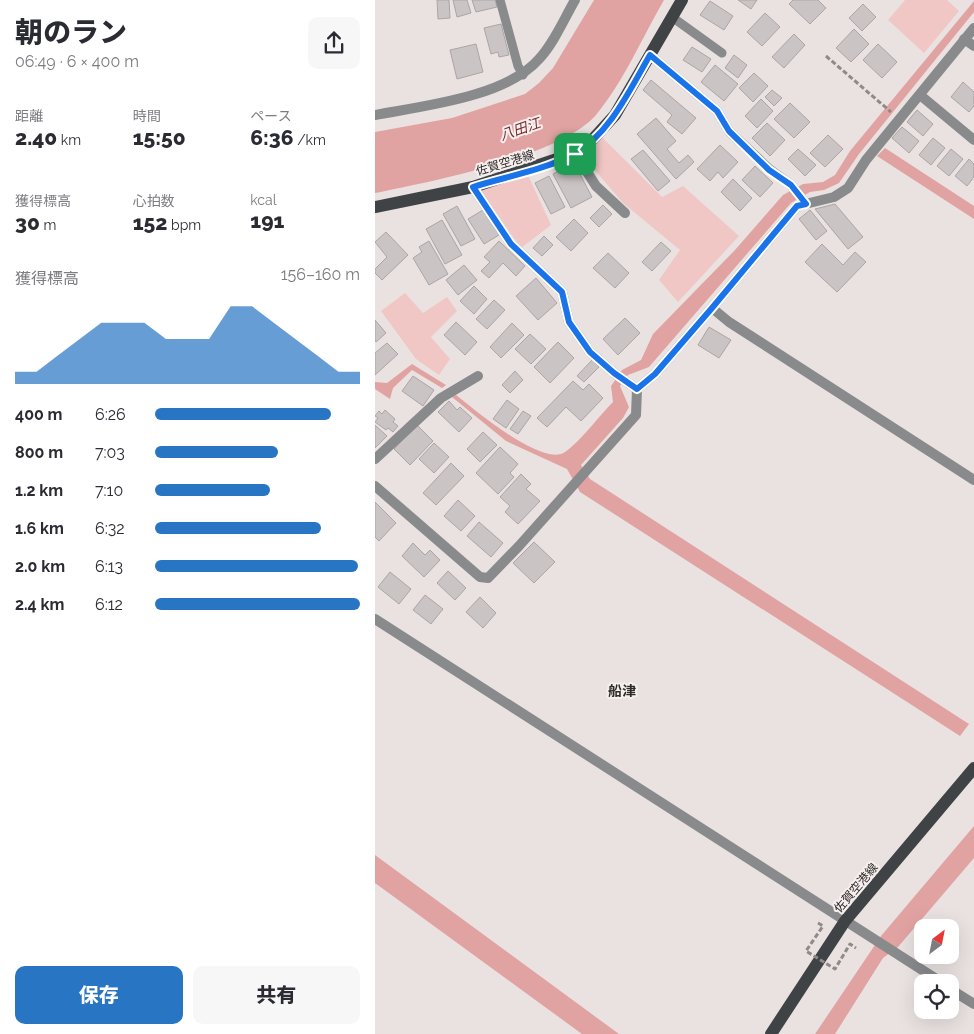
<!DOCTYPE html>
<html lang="ja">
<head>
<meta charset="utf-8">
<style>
	:root { --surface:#fff; --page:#f7f7f7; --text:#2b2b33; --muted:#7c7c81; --accent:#2875c4 }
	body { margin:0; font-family:Raleway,"Noto Sans JP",sans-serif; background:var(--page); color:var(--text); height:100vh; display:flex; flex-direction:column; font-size:19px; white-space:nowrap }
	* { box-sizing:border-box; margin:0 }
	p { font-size:16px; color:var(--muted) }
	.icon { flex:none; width:28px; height:28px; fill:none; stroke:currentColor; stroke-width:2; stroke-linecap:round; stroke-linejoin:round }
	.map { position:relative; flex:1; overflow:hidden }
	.sheet { display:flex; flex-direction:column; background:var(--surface); width:375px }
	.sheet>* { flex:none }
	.needle { width:32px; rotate:32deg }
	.controls { position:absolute; left:539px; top:919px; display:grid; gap:10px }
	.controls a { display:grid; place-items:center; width:45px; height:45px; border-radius:10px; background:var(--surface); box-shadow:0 5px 20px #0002; font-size:25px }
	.pin { position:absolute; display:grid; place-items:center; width:42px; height:42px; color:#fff; margin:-21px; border-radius:10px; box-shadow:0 2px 8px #0006 }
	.round { display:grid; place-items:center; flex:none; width:52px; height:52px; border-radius:10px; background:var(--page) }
	.head { display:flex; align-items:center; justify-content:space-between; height:85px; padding:0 15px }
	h1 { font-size:28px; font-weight:800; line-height:38px }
	.figures { display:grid; grid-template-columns:repeat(3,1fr); gap:8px; height:85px; padding:5px 15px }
	.figures div { display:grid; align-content:center }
	.figures b { font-size:21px; font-weight:800 }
	.figures small { font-size:14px; font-weight:400 }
	.figures p { font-size:14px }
	.chart { height:140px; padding:10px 15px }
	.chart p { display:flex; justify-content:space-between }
	.chart svg { width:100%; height:90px; margin-top:5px; fill:var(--accent); opacity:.7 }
	.cta { display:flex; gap:10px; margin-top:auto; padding:10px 15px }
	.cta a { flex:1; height:58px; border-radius:10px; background:var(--accent); color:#fff; font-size:20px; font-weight:800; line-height:58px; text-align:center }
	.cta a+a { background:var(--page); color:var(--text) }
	ul { padding:0 15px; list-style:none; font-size:16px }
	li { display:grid; grid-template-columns:80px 60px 1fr; align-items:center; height:38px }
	li i { height:12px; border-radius:6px; background:var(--accent) }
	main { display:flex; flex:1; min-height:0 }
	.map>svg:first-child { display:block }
	.green { fill:#f1c7c5 }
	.water { fill:#e1a3a1 }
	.building { fill:#cbc4c4; stroke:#aca5a5 }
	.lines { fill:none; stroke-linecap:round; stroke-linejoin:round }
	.path { stroke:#8f8a89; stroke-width:3; stroke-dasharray:5 2.5; stroke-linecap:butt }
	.service { stroke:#898a8c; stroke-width:9 }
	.minor { stroke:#898a8c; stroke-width:10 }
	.primary { stroke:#404346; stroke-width:12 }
	.path-bridge { stroke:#8f8a89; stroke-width:3; stroke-dasharray:5 2.5; stroke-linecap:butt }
	.route-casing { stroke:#fff; stroke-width:10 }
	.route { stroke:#1a73e8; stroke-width:6 }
	.labels { text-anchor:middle; stroke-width:4; stroke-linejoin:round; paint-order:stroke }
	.street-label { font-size:12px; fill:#2e2c2b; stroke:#f6efee }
	.water-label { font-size:14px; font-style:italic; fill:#762c2f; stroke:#f6efee }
	.neighbourhood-label { font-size:14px; font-weight:bold; fill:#2e2c2b; stroke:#f6efee }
</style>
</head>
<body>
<main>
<section class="sheet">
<div class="head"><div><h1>朝のラン</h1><p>06:49 · 6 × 400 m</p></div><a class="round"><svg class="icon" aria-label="share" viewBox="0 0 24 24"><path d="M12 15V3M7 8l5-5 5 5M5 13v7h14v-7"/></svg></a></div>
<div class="figures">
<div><p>距離</p><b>2.40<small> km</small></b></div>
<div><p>時間</p><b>15:50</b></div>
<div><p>ペース</p><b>6:36<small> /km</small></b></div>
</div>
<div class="figures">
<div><p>獲得標高</p><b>30<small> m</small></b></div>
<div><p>心拍数</p><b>152<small> bpm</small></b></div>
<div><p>kcal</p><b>191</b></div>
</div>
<div class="chart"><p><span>獲得標高</span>156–160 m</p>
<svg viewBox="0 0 160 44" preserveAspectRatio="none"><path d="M0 44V38L10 38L20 30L30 22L40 14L50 14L60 14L70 22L80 22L90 22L100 6L110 6L120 14L130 22L140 30L150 38L160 38V44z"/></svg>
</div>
<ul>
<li><b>400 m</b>6:26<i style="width:86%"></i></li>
<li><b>800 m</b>7:03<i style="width:60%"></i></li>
<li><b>1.2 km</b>7:10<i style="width:56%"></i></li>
<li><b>1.6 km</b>6:32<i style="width:81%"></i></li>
<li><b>2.0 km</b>6:13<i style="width:99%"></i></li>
<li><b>2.4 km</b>6:12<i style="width:100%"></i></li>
</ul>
<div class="cta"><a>保存</a><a>共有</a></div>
</section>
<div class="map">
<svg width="599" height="1034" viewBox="0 0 599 1034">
	<rect width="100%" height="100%" fill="#e9e2e1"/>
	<!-- green -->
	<path class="green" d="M530,0h42l12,11 -35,42 -36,-33z
		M226,136l61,61 21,-11 56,50 -61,66 -19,-22 21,-30 -57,-47 -41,-48z
		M152,173l24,52 -30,23 -42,-60z
		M30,293l18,20 24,-16 10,14 -26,26 19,22 -11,16 -23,-16 -35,-48z"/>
	<!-- water -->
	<path class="water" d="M219,0h70c-22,38 -40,81 -68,115 -35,41 -167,67 -221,78v-61l77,-14 73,-24 14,-11 14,-15z
		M599,1v11l-115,142 -20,29 -15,7 -14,2 -19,11 -142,164 -21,8 -8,11 9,21 -6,11 -42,47 9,14 379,245 -9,12 -380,-244 -13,-23 -61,-28 -54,-44 4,-2c18,14 87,73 109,57 15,-10 34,-36 48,-50l-2,-16 11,-16 19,-10 12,-26 82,-84 48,-55 20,-11 20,-2 12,-7 15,-24z
		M510,148l89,58v13l-97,-63z
		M37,364l34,21 -4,3 -30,-18 -19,18 -3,11 -15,-10v-7l12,1z
		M599,826v32l-76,89 -15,11 -48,76h-20l66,-98z
		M0,855l244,179h-37l-207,-151z"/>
	<!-- building -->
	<path class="building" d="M62,0h12l1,18 -12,1z
		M78,0h14l4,13 -14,4z
		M97,0h23l2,7 -21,5z
		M363,0h19l-6,9z
		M418,0h25l8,8 -16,16 -21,-20z
		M335,1l23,15 -9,14 -24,-15z
		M488,4l13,13 -14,14 -13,-13z
		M390,13l15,14 -18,19 -15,-14z
		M126,24l8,31 -10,2 -1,-5 -7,2 -7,-26z
		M479,29l15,15 -18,18 -15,-14z
		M419,34l11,11 -21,23 -12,-11z
		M101,44l7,28 -26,7 -7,-29z
		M503,44l19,18 -15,16 -19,-18z
		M317,47l19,12 -9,13 -19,-12z
		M359,55l13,10 -9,13 -13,-10z
		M340,65l23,19 -14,17 -23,-19z
		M379,73l14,13 -15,16 -14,-14z
		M276,80l45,38 -14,16 -15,-12 5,-7 -29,-25z
		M588,82l11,10v14l-5,6 -18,-15z
		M397,90l10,8 -8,8 -9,-9z
		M386,99l12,12 -16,17 -12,-12z
		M415,103l20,19 -16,16 -20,-19z
		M542,110l16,14 -10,12 -16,-14z
		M281,118l20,23 -9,8 12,14 9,-8 6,7 -18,17 -39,-45z
		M392,123l18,17 -15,16 -18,-18z
		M527,127l17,14 -10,12 -17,-15z
		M453,135l15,14 -18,18 -15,-14z
		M558,138l12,10 -14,17 -12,-10z
		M345,145l18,17 -15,16 -5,-6 -8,9 -13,-12z
		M423,149l18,16 -11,11 -17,-17z
		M576,149l12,10 -14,17 -12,-10z
		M268,150l27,31 -12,10 -27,-32z
		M594,159l5,5v13l-7,9 -12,-10z
		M199,163l18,34 -21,11 -18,-34z
		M380,166l18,17 -13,14 -18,-17z
		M174,176l16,31 -14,7 -16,-31z
		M358,179l19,19 -12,13 -19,-19z
		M460,204l28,33 -15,12 -33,-40z
		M228,205l9,9 -13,13 -9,-9z
		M82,206l18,33 -14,7 -18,-32z
		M108,210l16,25 -15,9 -16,-25z
		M435,210l17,21 -11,9 -17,-21z
		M199,219l14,14 -17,18 -15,-14z
		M67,220l20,35 -17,9 -19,-35z
		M11,232l22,23 -26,25 -7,-7v-4l12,-12 -12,-15z
		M169,236l9,9 -11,11 -9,-8z
		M54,241l19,33 -19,11 -16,-27 9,-6 -3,-5z
		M124,241l26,25 -9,10 -13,-13 -14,15 -8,-7 9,-9 -6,-5z
		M286,242l10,9 -19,20 -10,-9z
		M447,244l21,21 12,-13 11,10 -29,30 -32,-30z
		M233,253l21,20 -14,15 -22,-20z
		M89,265l13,15 -19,15 -12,-15z
		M161,278l21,25 -19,17 -22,-24z
		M99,286l13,13 -13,15 -14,-13z
		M119,300l11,10 -18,19 -11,-10z
		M250,318l15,15 -22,22 -15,-16z
		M0,320l11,13 -10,9 -1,-1z
		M81,322l21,20 -12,13 -21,-20z
		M137,323l12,12 -23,23 -11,-11z
		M334,327l22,13 -12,18 -21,-13z
		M155,334l16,15 -15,15 -16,-15z
		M183,342l16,16 -24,25 -16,-16z
		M12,343l11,11 -23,21v-22z
		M217,360l7,7 -15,15 -7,-6z
		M140,371l8,9 -13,13 -8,-8z
		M38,376l21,14 -11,16 -21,-15z
		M198,381l10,9 6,-6 14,14 -22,23 -15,-14 -19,20 -10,-9z
		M132,400l12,9 -13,19 -13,-9z
		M74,401l8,9 3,-3 12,11 -13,14 -21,-20z
		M10,410l10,9 -2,3 5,4 -5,6 -5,-4 -2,2 -11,-8 3,-4 -3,-2 4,-5 3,3z
		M148,411l8,5 -13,18 -8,-5z
		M0,425l12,11 -12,12z
		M42,425l16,16 -23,24 -16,-16z
		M108,432l14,13 -17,17 -13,-13z
		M59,443l15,14 -15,16 -15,-14z
		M125,447l18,17 -8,9 4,4 -16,17 -22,-21z
		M76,463l13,13 -28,29 -13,-12z
		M146,474l10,10 -5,5 14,12 -22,23 -13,-12 5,-6 -10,-9z
		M83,500l17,16 -14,15 -17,-15z
		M0,502l21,21 -17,18 -4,-4z
		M104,522l24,21 -12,14 -24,-21z
		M159,542l21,20 -21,21 -21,-20z
		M38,543l12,12 5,-5 10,10 -16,17 -22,-21z
		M73,571l18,17 -11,12 -18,-17z
		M15,572l21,17 -12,15 -21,-17z
		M50,595l18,14 -12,15 -18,-14z
		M105,597l16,16 -13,15 -17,-16z"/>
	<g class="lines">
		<!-- path -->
		<path class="path" d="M451,56l65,56"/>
		<!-- service -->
		<path class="service" d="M125,0l18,66 5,9
			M297,17l50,36"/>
		<!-- minor -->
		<path class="minor" d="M589,39l10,7
			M275,55l67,56 12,20 40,38 22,16 15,19
			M545,95l54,45
			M0,115c48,-9 131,-18 164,-56 15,-16 25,-40 36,-59
			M200,153l21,33 29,27
			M98,187l38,57 51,48 7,30 21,30 24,21 23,16 18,-15 57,-66 85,-102 37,-9 14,-9 18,-28 108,-132
			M337,308l17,14 245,158
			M0,459l66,-61 37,-22
			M0,486l105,91 8,1 31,-32 117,-131 1,-26
			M0,619l566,363
			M575,989l24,15"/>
		<!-- primary -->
		<path class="primary" d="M0,207l98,-20 102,-34 18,-14 22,-24 67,-115
			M396,1034l74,-113 129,-153"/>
		<!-- path-bridge -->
		<path class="path-bridge" d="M443,923l5,3 -17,25 29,18 15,-25 6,4"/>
	</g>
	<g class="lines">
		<!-- route casing -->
		<g class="route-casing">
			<path id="route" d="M275,55l67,56 12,20 40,39 22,15 15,19 -9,2 -85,102 -57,66 -18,15 -23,-16 -24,-21 -21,-30 -7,-30 -51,-48 -38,-57c31,-10 72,-17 101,-33 36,-20 56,-65 76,-99z"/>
		</g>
		<!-- route -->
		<use href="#route" class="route"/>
	</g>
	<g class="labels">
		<!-- street labels -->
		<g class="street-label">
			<text transform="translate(130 163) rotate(-17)" y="4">佐賀空港線</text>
			<text transform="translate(481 888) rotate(-50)" y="4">佐賀空港線</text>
		</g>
		<!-- water labels -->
		<g class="water-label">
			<text transform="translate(145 129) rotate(-19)" y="5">八田江</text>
		</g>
		<!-- neighbourhood labels -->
		<g class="neighbourhood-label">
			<text x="247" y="696">船津</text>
		</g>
	</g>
</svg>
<div class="controls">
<a><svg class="needle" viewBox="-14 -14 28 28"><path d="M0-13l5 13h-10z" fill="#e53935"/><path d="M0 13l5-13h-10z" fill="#7c7c81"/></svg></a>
<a><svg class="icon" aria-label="locate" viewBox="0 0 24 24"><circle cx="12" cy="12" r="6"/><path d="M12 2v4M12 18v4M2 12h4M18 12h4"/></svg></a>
</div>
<div class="pin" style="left:200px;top:154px;background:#1e9e55"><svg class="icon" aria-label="arrive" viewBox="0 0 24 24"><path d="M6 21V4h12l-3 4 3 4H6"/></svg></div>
</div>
</main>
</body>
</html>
